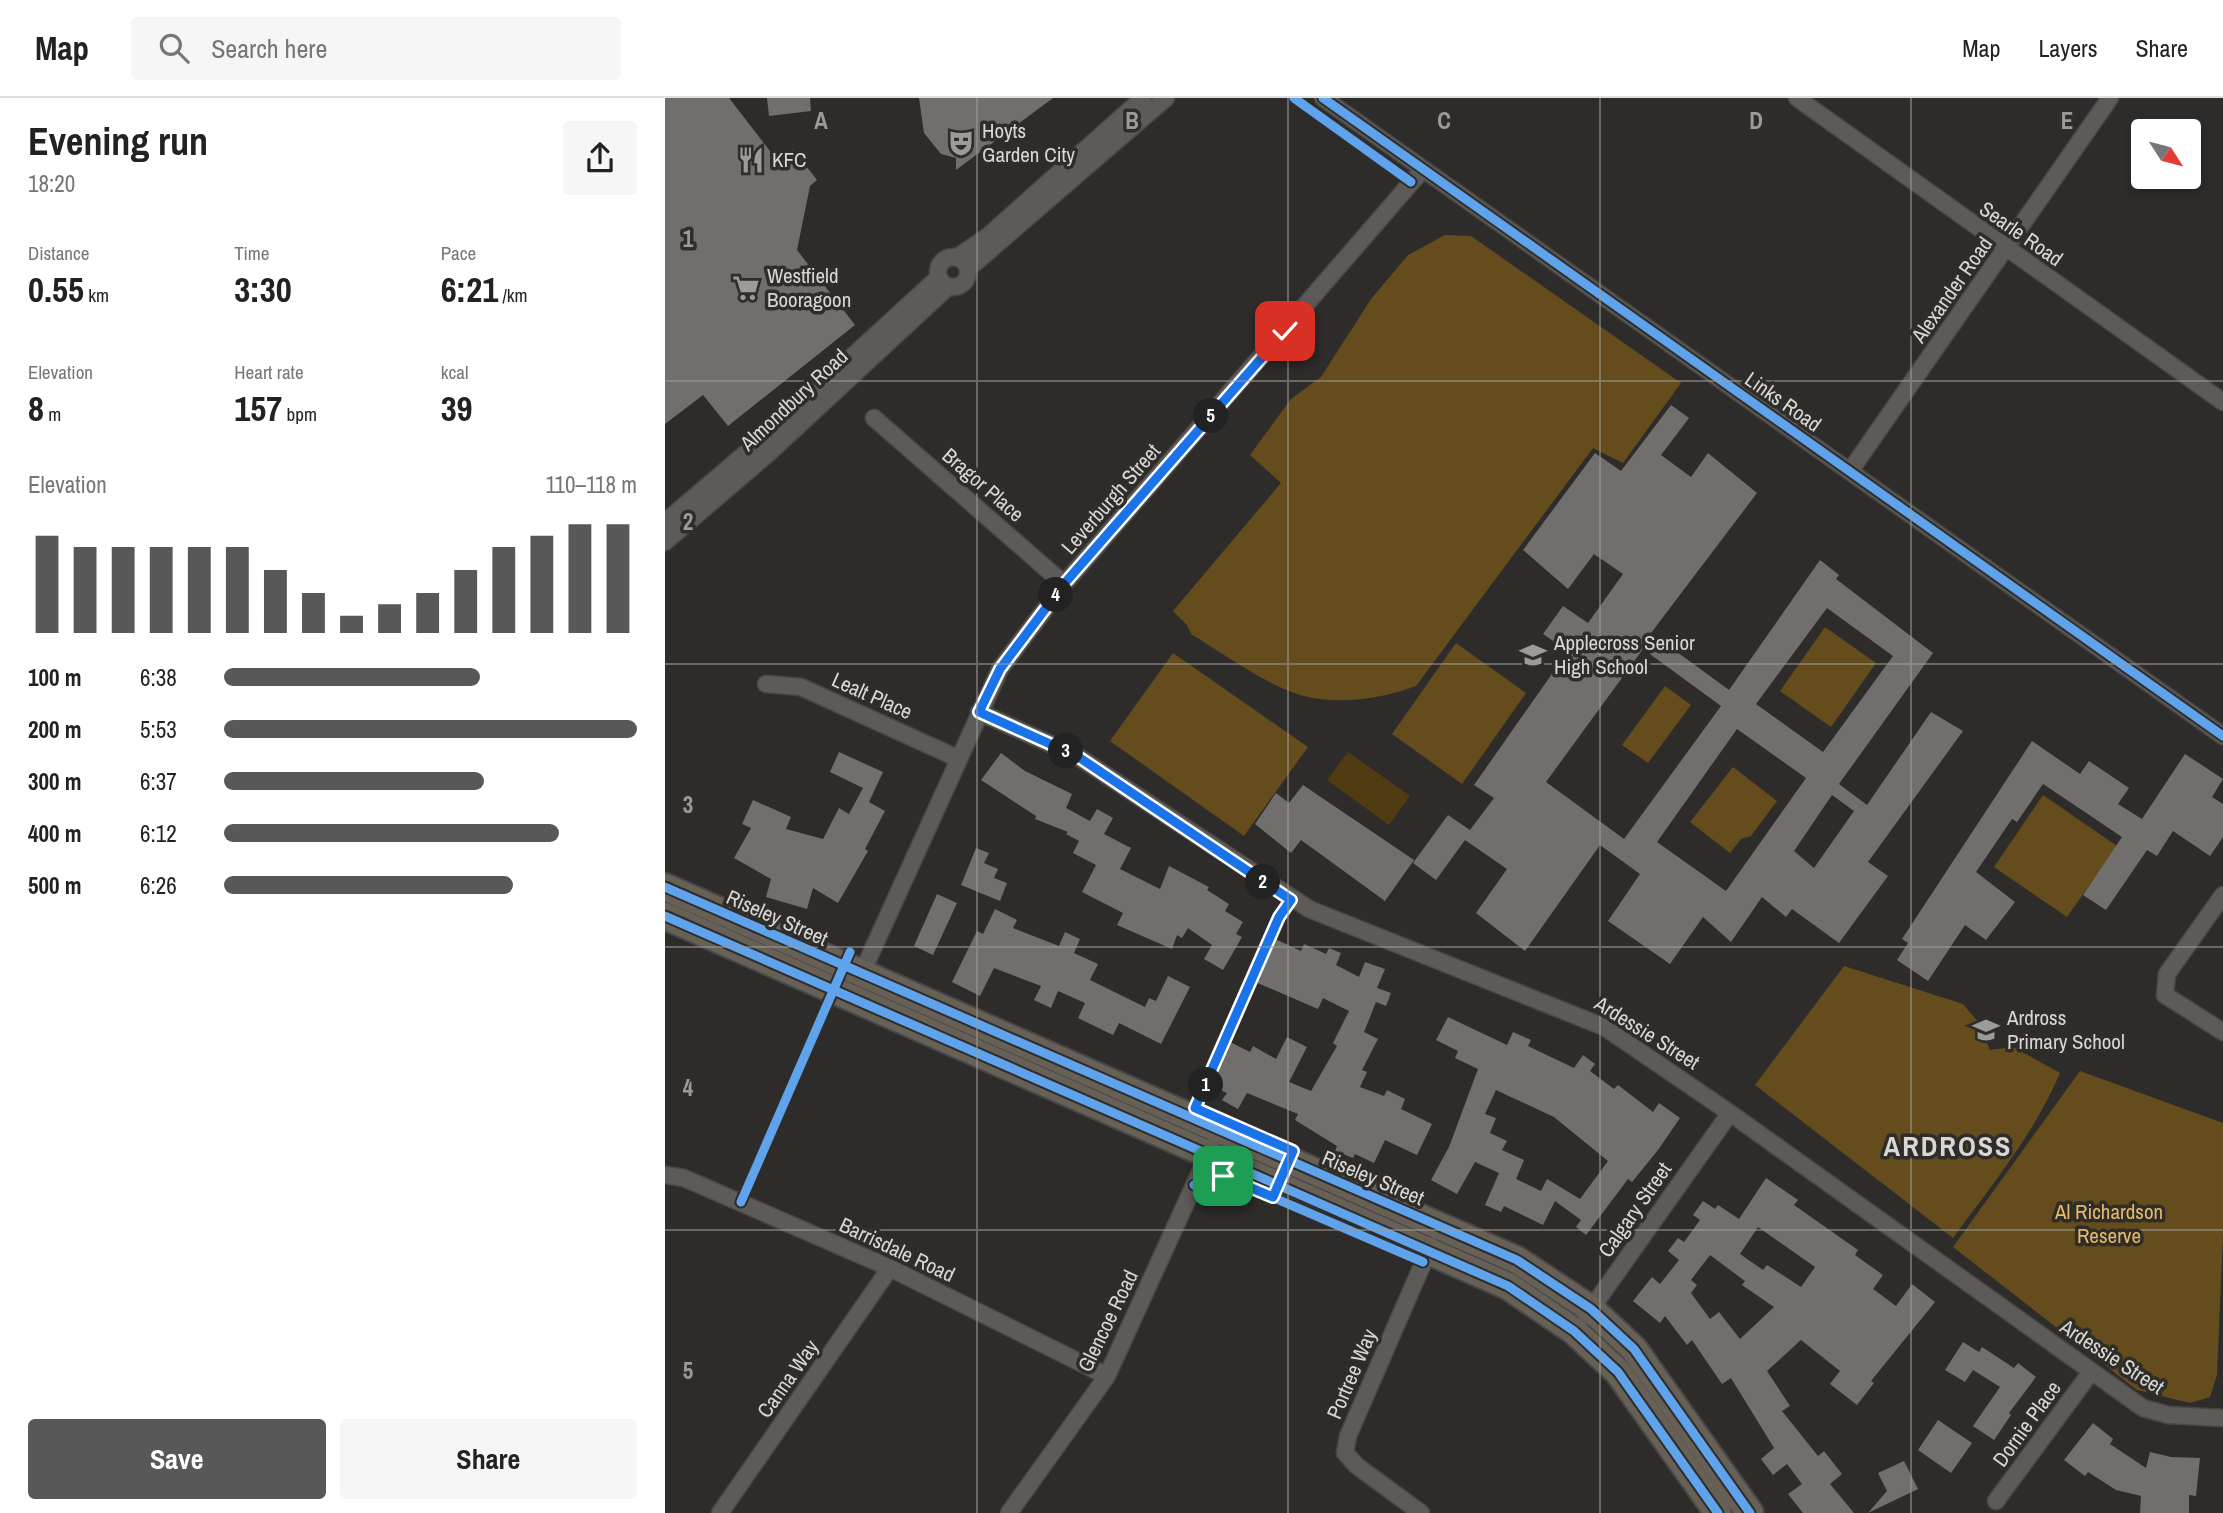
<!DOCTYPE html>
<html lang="en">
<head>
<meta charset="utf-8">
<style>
	:root { --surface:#fff; --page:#f6f6f6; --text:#222; --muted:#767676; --line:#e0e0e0; --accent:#595858 }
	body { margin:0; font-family:"Archivo Narrow",sans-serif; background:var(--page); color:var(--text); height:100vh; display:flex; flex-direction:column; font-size:26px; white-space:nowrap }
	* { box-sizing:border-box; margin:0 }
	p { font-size:23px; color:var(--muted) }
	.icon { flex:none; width:38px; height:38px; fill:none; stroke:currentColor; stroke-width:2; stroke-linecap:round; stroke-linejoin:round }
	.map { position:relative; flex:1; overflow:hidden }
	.details { display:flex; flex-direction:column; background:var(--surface); width:665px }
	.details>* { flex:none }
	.needle { width:46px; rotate:126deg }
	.tools { position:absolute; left:1466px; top:21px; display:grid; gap:14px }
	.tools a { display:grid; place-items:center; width:70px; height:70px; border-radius:7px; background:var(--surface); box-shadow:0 4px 10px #0003; font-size:35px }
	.pin { position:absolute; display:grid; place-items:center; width:60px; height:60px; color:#fff; margin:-30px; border-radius:14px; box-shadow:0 4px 10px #0006 }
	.km { position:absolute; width:35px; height:35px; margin:-18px; border-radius:50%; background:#222; color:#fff; font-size:19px; line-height:35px; text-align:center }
	.round { display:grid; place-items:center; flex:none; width:74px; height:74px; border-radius:7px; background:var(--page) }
	.headline { display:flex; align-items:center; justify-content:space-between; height:119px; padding:0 28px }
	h1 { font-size:38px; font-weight:700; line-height:52px }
	.stats { display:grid; grid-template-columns:repeat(3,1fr); gap:10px; height:119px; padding:7px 28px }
	.stats div { display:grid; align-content:center }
	.stats b { font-size:35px; font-weight:700 }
	.stats small { font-size:19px; font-weight:400 }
	.stats p { font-size:19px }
	.chart { height:196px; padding:14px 28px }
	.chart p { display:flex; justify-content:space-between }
	.chart svg { width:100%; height:126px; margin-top:7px; stroke:var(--accent); stroke-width:6 }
	.button { display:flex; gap:14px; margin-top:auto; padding:14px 28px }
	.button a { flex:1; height:80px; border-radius:7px; background:var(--accent); color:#fff; font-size:28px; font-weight:700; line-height:80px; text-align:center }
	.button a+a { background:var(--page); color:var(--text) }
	ul { padding:0 28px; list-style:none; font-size:23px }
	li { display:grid; grid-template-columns:112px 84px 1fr; align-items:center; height:52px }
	li i { height:18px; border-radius:9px; background:var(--accent) }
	header { display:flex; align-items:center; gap:42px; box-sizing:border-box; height:98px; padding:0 35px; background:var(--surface); border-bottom:2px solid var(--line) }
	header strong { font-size:33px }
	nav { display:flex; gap:38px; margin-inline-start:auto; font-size:24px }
	.search { width:490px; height:63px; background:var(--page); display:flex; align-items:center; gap:18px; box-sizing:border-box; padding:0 24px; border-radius:7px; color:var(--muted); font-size:26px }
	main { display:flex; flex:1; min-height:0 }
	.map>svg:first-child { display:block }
	.green { fill:#644c1c }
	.water { fill:#503b13 }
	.building { fill:#716f6e; fill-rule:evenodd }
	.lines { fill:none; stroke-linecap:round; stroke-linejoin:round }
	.minor-casing { stroke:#494746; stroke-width:19 }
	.trunk-casing { stroke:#494746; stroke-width:30 }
	.minor { stroke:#5c5b59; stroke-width:16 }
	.trunk { stroke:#676056; stroke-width:26 }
	.cycleway-casing { stroke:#2f2d29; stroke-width:13 }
	.cycleway { stroke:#60a3ed; stroke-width:9 }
	.route-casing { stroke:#fff; stroke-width:14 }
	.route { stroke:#1a73e8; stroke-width:9 }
	.grid { fill:none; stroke:#9d9b99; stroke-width:2; stroke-opacity:0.55 }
	.labels { text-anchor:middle; stroke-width:7; stroke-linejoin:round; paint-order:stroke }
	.poi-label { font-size:21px; fill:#d9d7d5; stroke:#2f2d29; text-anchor:start }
	.street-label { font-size:21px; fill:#d9d7d5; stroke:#2f2d29 }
	.park-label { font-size:21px; fill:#e6b968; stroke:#2f2d29 }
	.district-label { font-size:28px; font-weight:bold; letter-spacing:2px; fill:#d9d7d5; stroke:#2f2d29 }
	.grid-label { font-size:23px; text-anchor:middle; font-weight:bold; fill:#9d9b99; stroke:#2f2d29; stroke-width:7; stroke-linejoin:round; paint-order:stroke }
</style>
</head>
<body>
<header>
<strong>Map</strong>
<div class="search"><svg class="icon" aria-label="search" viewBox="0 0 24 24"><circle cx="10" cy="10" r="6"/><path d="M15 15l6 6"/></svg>Search here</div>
<nav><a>Map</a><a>Layers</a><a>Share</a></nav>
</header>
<main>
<section class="details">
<div class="headline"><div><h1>Evening run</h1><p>18:20</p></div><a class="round"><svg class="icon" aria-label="share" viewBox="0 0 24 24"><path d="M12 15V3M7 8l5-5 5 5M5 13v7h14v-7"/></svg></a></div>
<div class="stats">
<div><p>Distance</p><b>0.55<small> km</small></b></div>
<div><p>Time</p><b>3:30</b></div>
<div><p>Pace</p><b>6:21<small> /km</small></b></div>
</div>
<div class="stats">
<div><p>Elevation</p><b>8<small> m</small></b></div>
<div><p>Heart rate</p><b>157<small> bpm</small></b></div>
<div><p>kcal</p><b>39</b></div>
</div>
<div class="chart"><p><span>Elevation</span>110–118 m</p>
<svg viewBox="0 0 160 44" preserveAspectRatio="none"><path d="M5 44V10M15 44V14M25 44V14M35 44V14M45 44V14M55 44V14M65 44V22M75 44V30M85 44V38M95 44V34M105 44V30M115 44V22M125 44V14M135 44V10M145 44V6M155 44V6"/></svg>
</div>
<ul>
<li><b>100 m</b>6:38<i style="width:62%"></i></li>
<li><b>200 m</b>5:53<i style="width:100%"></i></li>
<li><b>300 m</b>6:37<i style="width:63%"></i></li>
<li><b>400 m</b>6:12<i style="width:81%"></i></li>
<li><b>500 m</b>6:26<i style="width:70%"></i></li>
</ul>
<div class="button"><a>Save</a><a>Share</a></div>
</section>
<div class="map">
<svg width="1558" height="1415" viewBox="0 0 1558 1415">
	<rect width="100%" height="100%" fill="#2e2c2a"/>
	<!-- green -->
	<path class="green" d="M780,137l26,1 210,147 -58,80 -30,-15 -177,238c-37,14 -89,21 -127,5 -34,-14 -67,-38 -98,-57l-4,-9 -14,-14 108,-128 -31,-28 41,-56 30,-22 50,-78 37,-44z
		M1160,529l51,36 -45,64 -51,-36z
		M791,545l70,50 -64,91 -70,-50z
		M508,555l135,94 -64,89 -134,-95z
		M1000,588l26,19 -43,58 -26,-18z
		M1068,669l44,34 -26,35 -10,3 -11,14 -40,-31z
		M1378,697l74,51 -50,71 -73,-50z
		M1179,868l119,38 16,19 11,27 23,-3 47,26c-26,61 -68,112 -107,165l-198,-153z
		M1415,973l143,52v111l-6,141 -7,22 -20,6 -53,-13 -184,-143z"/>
	<!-- water -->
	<path class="water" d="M683,654l62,44 -21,29 -62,-45z"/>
	<!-- building -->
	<path class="building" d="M0,0h64l48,62 16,-11 24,31 -7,6 -13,64 58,75 -127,101 -25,-31 -38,29z
		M102,0h43l1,13 -42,5z
		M254,0h134l-97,72v-12l-15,-4 -17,-21z
		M1006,307l18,13 -28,37 30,22 17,-24 49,40 -106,140 78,57 91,-130 19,15 -3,4 97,74 -94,131 28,21 64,-93 32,19 -95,131 20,14 -49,67 -47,-34 -6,8 -24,-20 -31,45 -28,-25 -33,47 -62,-43 32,-47 -40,-29 -75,106 -49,-38 31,-44 -42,-29 -29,40 -23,-17 35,-48 22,15 24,-32 -20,-13 94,-134 -25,-17 20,-28 25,17 35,-49 -29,-20 -26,35 -45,-39 72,-97 26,18zM1162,510l66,48 -70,96 -67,-48zM978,551l78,57 -97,133 -78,-57zM1072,631l69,49 -80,113 -69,-49zM1167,697l22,16 -40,57 -20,-17z
		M1367,643l48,33 9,-13 40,27 -11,16 24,15 43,-65 38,25 -11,18 11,7v33l-13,19 -37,-25 -16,25 -10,-6 -41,60 -23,-15 39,-58 -79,-53 -26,38 -5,-3 -36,53 39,30 -29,38 -21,-15 -37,56 -31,-21 11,-17 -6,-4z
		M174,654l44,20 -14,30 16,9 -20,38 3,2 -30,52 -25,-15 -6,21 -41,-12 5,-18 -37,-21 17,-30 -9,-4 11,-24 38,17 -5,12 37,10 16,-31 10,6 14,-26 -33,-16z
		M336,655l24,18 47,23 -6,14 24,13 7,-12 16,9 -9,16 27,14 -11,21 40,20 9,-23 40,21 -2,3 22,14 -4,7 18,11 -7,12 6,3 -19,33 -19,-11 8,-14 -24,-17 -6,10 -5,-3 -5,14 -55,-24 6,-12 -41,-21 14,-27 -23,-12 6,-12 -13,-7 2,-2 -33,-13 1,-3 -55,-36z
		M638,687l111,75 -29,41 -84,-61 -10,13 -36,-29 21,-31 13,10z
		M311,750l13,5 -5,10 14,6 -4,9 13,5 -7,18 -39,-16z
		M272,796l20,9 -24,52 -19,-9z
		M330,811l22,11 -4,8 46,18 6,-14 15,7 -6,14 24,11 -8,16 55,27 4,-9 7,3 12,-25 22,11 -29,57 -42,-21 -6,12 -35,-17 7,-15 -27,-12 -7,17 -17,-8 7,-14 -47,-18 -14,28 -28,-14 25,-51 6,3z
		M608,840l28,13 3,-7 22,10 3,-6 12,5 -5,12 23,12 6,-15 20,7 -8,19 14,5 -5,13 -10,-4 -12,30 14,7 -16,31 5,2 -7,15 24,9 3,-6 18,9 -4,10 31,15 -15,31 -32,-15 -11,23 -19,-9 -2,4 -18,-7 2,-5 -42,-26 3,-6 -51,-21 -9,16 -16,-9 5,-7 -19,-9 20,-43 22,11 3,-6 23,13 11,-22 20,10 -18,35 22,9 26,-45 -4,-3 16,-32 -26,-13 -5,11 -65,-28z
		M783,919l59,28 6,-13 18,8 -3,6 46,22 9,-13 12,9 -5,7 24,18 4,-4 35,27 6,-9 21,15 -22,32 -26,32 -4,-3 -42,56 -10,-8 5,-7 -26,-19 -12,24 -39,-19 -3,6 -16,-7 14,-32 -24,-11 -18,32 -26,-14 18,-33 29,-78 -23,-11 3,-7 -22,-11zM831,992l58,27 54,44 -28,38 -33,-20 -6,12 -25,-12 8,-19 -22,-10 5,-9 -17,-8 6,-15 -11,-4z
		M1101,1080l32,22 -4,5 64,45 -3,5 28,20 -10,14 23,17 16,-22 23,18 -64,79 3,2 -17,22 -27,-21 10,-13 -39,-31 -34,31 23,35 -8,5 36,45 6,-5 18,23 -12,10 24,29h-51l-15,-19 14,-10 -15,-20 -14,11 -12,-16 13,-11 -43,-70 -9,6 -30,-44 -5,5 -22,-29 -5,7 -27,-22 19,-24 8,7 19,-24 -11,-9 10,-13 6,4 16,-22 -7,-5 10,-14 12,8 3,-4 21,14zM1093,1129l57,40 -14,20 -34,-22 -4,5 -23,-16zM1045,1157l35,26 -3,4 32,22 -34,32 -21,-27 -9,7 -19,-26 6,-8 -6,-5z
		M1298,1244l16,10 3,-5 32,21 4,-5 18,14 -27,36 2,2 -17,25 -21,-14 27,-39 -27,-17 -8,12 -20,-12z
		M1273,1322l34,23 -21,30 -33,-23z
		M1428,1325l20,16 -3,5 36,24 4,-16 21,5 29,1 -4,38 -7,-1v18h-49l1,-17 -25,-6 -28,-18 -3,4 -21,-16z
		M1239,1363l14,28 -50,24 19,-22 -9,-18z"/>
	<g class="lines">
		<!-- minor casing -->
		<g class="minor-casing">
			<path id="minor" d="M658,0l900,638
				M1132,0l426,304
				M273 174a15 15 0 1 1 30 0a15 15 0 1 1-30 0Z
				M291,160l32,-22 155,-138
				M303,171l198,-171
				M209,320l190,166
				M1185,373l260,-373
				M0,424l95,-81 179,-164
				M0,444l105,-90 179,-166
				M101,586l35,3 156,71
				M314,614l98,44 232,153 295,118 126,86 413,295 25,7 55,3
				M1558,797l-56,79 -2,21 58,37
				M196,877l139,-306 64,-85 359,-415
				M0,1077l19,3 206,90 217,108
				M921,1218l144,-203
				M1331,1403l95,-129
				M55,1415l170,-245
				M344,1415l98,-137 105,-230
				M756,1415l-64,-47 -12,-13 3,-17 83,-191"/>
		</g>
		<!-- trunk casing -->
		<g class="trunk-casing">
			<path id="trunk" d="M0,789l852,373 74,49 43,40 116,164
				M0,818l843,370 66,45 44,41 100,141"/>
		</g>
		<!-- minor -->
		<use href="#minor" class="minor"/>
		<!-- trunk -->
		<use href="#trunk" class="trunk"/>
		<!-- cycleway casing -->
		<g class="cycleway-casing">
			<path id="cycleway" d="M629,0l117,84
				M658,0l900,638
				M0,789l852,373 74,49 43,40 116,164
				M0,818l843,370 66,45 44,41 100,141
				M613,1046l-82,-36 83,-191 12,-17
				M529,1087l10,4 6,-9 13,-4 200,86
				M76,1104l109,-250"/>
		</g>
		<!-- cycleway -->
		<use href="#cycleway" class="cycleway"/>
	</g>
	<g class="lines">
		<!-- route casing -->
		<g class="route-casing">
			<path id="route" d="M558,1078l50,21 20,-46 -98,-43 84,-191 12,-17 -214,-144 -98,-44 21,-43 64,-85 221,-253"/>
		</g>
		<!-- route -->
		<use href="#route" class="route"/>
	</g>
	<!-- grid -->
	<path class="grid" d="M312,0v1415M623,0v1415M935,0v1415M1246,0v1415M0,283h1558M0,566h1558M0,849h1558M0,1132h1558"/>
	<!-- icons -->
	<defs>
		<g id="theatre-bare" transform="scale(2.1)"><path d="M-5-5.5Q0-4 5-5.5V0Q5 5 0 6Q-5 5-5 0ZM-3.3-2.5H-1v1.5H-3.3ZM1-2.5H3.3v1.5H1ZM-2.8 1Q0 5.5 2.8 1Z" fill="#9d9b99" stroke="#2f2d29" stroke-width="2.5" paint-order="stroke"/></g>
		<g id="restaurant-bare" transform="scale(2.1)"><path d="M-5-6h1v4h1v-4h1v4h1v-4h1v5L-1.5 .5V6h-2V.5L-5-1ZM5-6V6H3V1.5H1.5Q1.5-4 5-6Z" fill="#9d9b99" stroke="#2f2d29" stroke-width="2.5" paint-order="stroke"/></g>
		<g id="supermarket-bare" transform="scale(2.1)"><path d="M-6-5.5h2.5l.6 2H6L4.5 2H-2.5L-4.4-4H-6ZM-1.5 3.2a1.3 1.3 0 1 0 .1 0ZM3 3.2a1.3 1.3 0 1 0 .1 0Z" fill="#9d9b99" stroke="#2f2d29" stroke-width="2.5" paint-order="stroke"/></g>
		<g id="school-bare" transform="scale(2.1)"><path d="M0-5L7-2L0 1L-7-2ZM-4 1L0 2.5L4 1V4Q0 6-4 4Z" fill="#9d9b99" stroke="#2f2d29" stroke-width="2.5" paint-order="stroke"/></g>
	</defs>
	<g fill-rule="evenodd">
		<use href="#theatre-bare" x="296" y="45"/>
		<use href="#restaurant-bare" x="86" y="62"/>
		<use href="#supermarket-bare" x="81" y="190"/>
		<use href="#school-bare" x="868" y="557"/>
		<use href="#school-bare" x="1321" y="932"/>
	</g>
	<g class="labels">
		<!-- poi labels -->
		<g class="poi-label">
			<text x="317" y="40">Hoyts<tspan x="317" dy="24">Garden City</tspan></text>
			<text x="107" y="69">KFC</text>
			<text x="102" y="185">Westfield<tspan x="102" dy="24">Booragoon</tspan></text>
			<text x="889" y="552">Applecross Senior<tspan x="889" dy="24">High School</tspan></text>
			<text x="1342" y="927">Ardross<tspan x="1342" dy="24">Primary School</tspan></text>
		</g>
		<!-- street labels -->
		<g class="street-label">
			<text transform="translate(1356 136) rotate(35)" y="7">Searle Road</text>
			<text transform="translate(1287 192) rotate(-55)" y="7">Alexander Road</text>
			<text transform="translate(129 302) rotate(-43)" y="7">Almondbury Road</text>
			<text transform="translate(1118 304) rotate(35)" y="7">Links Road</text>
			<text transform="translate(318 387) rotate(41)" y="7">Bragor Place</text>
			<text transform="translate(446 401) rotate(-49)" y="7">Leverburgh Street</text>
			<text transform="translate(207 598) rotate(24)" y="7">Lealt Place</text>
			<text transform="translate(112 820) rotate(24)" y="7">Riseley Street</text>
			<text transform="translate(982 935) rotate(32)" y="7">Ardessie Street</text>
			<text transform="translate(708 1080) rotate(23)" y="7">Riseley Street</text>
			<text transform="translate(970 1112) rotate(-55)" y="7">Calgary Street</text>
			<text transform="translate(232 1152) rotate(25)" y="7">Barrisdale Road</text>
			<text transform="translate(443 1223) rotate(-64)" y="7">Glencoe Road</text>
			<text transform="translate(1447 1259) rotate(33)" y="7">Ardessie Street</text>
			<text transform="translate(687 1276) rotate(-67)" y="7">Portree Way</text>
			<text transform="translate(123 1281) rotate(-55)" y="7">Canna Way</text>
			<text transform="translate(1362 1326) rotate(-54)" y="7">Dornie Place</text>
		</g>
		<!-- park labels -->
		<g class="park-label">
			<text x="1444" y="1121">Al Richardson<tspan x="1444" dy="24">Reserve</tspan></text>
		</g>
		<!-- district labels -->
		<g class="district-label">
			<text x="1283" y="1058">ARDROSS</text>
		</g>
	</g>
	<g class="grid-label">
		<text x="156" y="31">A</text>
		<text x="467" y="31">B</text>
		<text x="779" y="31">C</text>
		<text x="1091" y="31">D</text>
		<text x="1402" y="31">E</text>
		<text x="23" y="149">1</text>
		<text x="23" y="432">2</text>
		<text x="23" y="715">3</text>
		<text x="23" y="998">4</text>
		<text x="23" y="1281">5</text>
	</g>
</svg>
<div class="tools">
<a><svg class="needle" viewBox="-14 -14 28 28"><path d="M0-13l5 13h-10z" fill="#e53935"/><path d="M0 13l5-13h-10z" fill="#767676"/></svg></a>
</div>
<div class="pin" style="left:558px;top:1078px;background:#1e9e55"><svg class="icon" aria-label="arrive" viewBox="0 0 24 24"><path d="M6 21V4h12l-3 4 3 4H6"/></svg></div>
<div class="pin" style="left:620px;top:233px;background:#d93025"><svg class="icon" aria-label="check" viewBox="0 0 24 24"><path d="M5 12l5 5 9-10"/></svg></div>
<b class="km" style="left:541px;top:987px">1</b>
<b class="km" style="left:598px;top:784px">2</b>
<b class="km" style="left:401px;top:653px">3</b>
<b class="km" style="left:391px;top:497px">4</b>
<b class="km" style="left:546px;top:318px">5</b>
</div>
</main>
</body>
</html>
